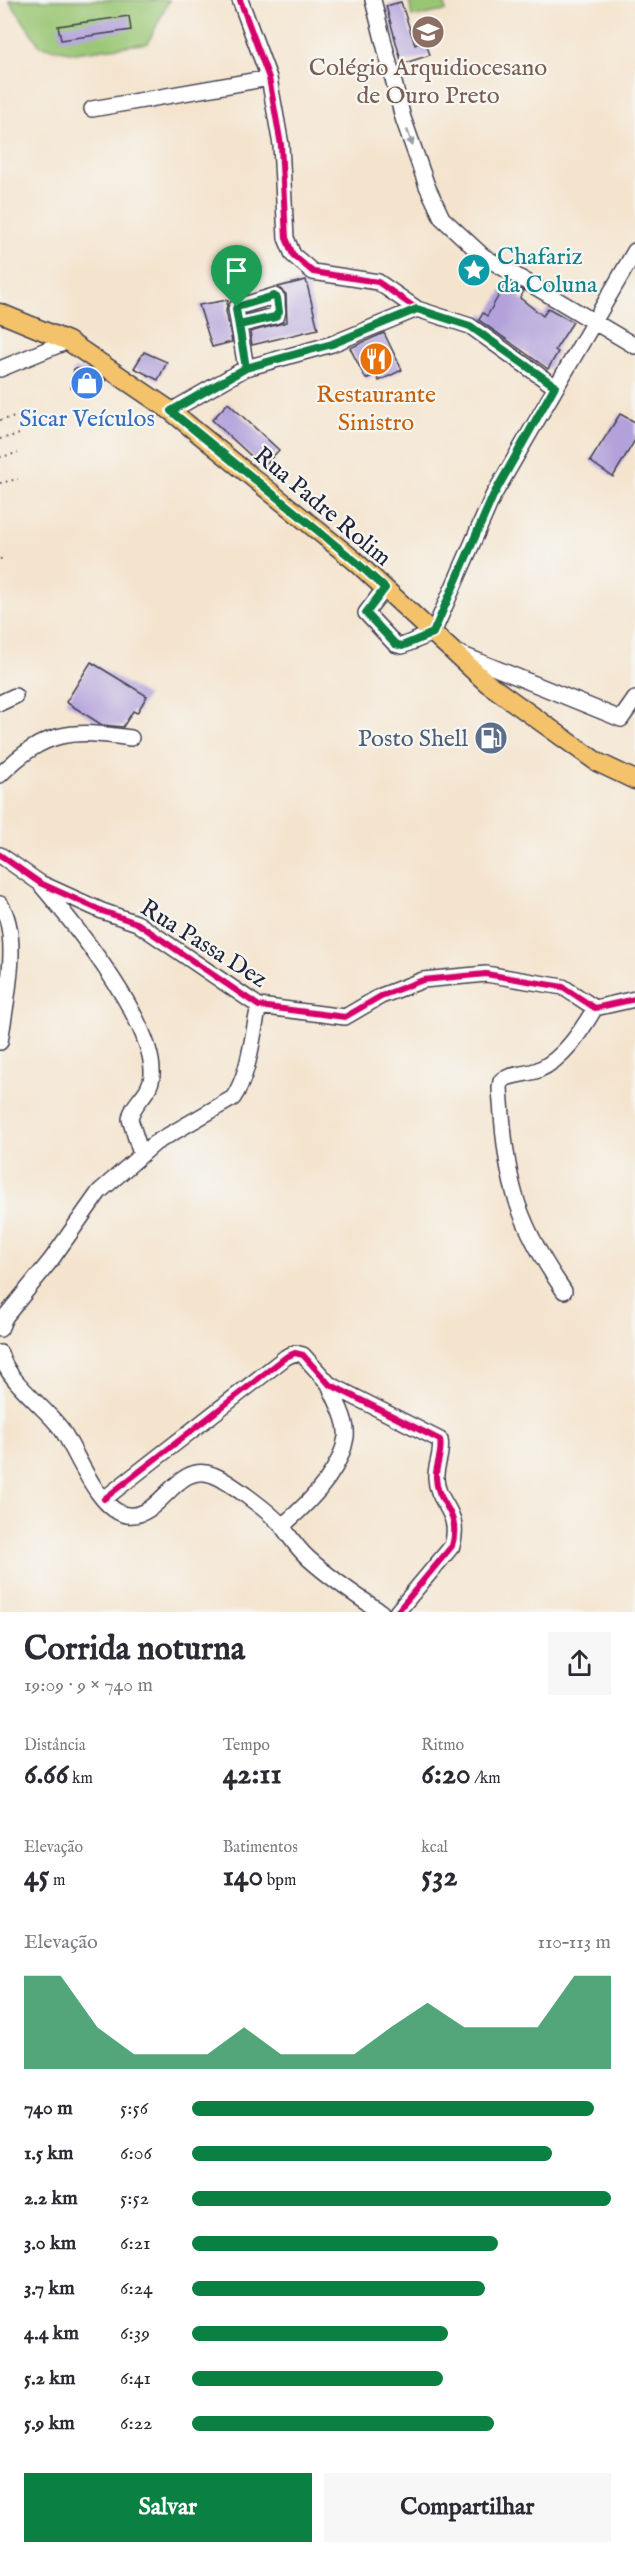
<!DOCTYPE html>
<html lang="pt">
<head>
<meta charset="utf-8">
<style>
	:root { --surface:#fff; --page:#f7f7f7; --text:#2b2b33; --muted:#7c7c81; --accent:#0b8043 }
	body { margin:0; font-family:"IM FELL English",serif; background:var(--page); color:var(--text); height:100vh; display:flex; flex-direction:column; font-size:22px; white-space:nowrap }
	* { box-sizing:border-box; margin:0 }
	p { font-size:20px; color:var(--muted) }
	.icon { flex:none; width:33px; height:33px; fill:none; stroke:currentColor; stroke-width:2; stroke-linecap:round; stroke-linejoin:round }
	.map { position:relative; height:1612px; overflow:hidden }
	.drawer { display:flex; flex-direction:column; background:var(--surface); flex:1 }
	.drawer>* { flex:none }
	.pin { position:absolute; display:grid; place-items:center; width:51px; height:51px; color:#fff; margin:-62px -26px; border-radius:50% 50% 50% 0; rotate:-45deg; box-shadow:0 0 6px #0007 }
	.pin .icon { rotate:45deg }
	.round { display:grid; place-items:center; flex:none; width:63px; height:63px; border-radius:0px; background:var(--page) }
	.head { display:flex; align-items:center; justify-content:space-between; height:102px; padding:0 24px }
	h1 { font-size:33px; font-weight:800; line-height:45px }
	.metrics { display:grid; grid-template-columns:repeat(3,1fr); gap:9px; height:102px; padding:6px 24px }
	.metrics div { display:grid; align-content:center }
	.metrics b { font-size:30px; font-weight:800 }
	.metrics small { font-size:16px; font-weight:400 }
	.metrics p { font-size:16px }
	.chart { height:168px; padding:12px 24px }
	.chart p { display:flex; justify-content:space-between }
	.chart svg { width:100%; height:108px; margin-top:6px; fill:var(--accent); opacity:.7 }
	.cta { display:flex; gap:12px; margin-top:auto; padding:12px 24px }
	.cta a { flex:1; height:69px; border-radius:0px; background:var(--accent); color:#fff; font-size:24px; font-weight:800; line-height:69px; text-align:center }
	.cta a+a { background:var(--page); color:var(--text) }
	ul { padding:0 24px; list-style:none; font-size:20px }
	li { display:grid; grid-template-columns:96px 72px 1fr; align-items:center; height:45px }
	li i { height:15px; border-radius:8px; background:var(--accent) }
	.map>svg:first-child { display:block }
	.green { fill:#9ac673; stroke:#5e7457; stroke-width:1.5 }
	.building { fill:#b2a1da }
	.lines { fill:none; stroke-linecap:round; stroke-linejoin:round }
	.minor-casing { stroke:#423f51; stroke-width:18 }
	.major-casing { stroke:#423f51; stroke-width:21 }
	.path { stroke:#423f51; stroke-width:2; stroke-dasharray:1.5 4.5; stroke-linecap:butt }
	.minor { stroke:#fff; stroke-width:15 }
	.major { stroke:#f3c26a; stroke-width:18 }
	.cycleway-casing { stroke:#f6f6f2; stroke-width:10 }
	.cycleway { stroke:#d6006c; stroke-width:6 }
	.oneway { fill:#9c9ca7 }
	.route-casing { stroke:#fff; stroke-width:12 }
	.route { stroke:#0b8043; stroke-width:8 }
	.labels { text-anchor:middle; stroke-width:4.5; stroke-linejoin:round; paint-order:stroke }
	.education-label { font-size:24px; fill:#785e54; stroke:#f6f6f2 }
	.culture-label { font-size:24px; fill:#0d838f; stroke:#f6f6f2; text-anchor:start }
	.food-label { font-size:24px; fill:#c56008; stroke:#f6f6f2 }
	.shop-label { font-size:24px; fill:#366cbe; stroke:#f6f6f2 }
	.street-label { font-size:24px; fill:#22223b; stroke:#f6f6f2 }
	.service-label { font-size:24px; fill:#4e5e75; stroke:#f6f6f2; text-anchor:end }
</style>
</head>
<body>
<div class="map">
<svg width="635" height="1612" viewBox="0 0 635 1612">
	<rect width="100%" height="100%" fill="#f6f6f2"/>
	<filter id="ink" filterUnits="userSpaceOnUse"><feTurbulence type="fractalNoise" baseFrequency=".0167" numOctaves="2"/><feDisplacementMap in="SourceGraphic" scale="12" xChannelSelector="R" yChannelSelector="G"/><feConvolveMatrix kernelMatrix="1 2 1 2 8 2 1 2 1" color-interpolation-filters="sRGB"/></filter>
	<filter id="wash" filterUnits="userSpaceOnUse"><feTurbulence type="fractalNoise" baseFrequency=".008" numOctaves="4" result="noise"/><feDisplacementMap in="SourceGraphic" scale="24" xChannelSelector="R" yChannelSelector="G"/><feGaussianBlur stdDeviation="1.35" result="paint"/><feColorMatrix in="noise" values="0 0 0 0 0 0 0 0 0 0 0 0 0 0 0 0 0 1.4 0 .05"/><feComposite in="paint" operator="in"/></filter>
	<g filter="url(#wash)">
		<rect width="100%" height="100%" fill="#f4e4ce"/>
		<!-- green -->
		<path class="green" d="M9,0h160l-21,43 -73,10 -35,-7z
			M409,0h35l2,11 -34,6z"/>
		<g id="blocks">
			<!-- building -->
			<path class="building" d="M401,2l14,43 10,-5 5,15 -28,9 -16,-58z
				M129,16l2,14 -70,10 -3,-14z
				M306,280l12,49 -66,16 -2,-13 37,-10 -1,-28 -8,-7z
				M507,281l17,10 -4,7 23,18 5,-8 25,14 -18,28 3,2 -10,17 -69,-49 4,-7 4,3z
				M228,300l-2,11 6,31 -20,5 -13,-42z
				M384,333l18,37 -23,11 -3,-7 -10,5 -16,-31z
				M144,352l23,10 -9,18 -24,-12z
				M74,369h15l17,11 -12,16 -23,-8z
				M228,403l51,47 -16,17 -51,-47z
				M620,414l15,8v18l-22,37 -23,-16z
				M91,662l56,34 -10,17 -4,-2 -10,16 -21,-2 -36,-23z"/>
		</g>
	</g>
	<g filter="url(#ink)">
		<use href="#blocks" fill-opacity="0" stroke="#423f51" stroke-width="1.5"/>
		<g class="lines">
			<!-- minor casing -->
			<g class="minor-casing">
				<path id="minor" d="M240,0l29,78 12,67 5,93 7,17 20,17 65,10 39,27 53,17 84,60
					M373,0l30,118 24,68 15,32 41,38 152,90
					M92,109l177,-31
					M239,325l38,-10v-17l-3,-2 -37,11 -1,2 10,59
					M0,369l68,-28
					M171,411l75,-43 86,-24 85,-35
					M385,588l-19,25 29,31 7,2 31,-13 60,-137 142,-245
					M458,653l163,66 14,-20
					M0,703l15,-7
					M0,775c45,-45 71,-46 131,-37
					M0,855l40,28 62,28 35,12 122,83 86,11 36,-21 42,-16 63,-6 77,13 32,21 40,-9
					M41,885c33,39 114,138 111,190 -1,19 -20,27 -22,44l11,35
					M0,904c22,31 5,101 0,138
					M564,1291c-52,-75 -58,-115 -64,-203l1,-7c11,-8 25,-6 37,-11 25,-10 44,-40 57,-62
					M0,1329l5,-12 46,-57 48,-68 56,-49 78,-45c17,-25 19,-62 26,-92
					M0,1353c9,31 44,52 62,77 15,22 36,81 65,85 34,5 49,-55 86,-40 16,6 58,38 69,51 8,11 15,22 26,32 22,20 47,37 73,54
					M104,1499l182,-142 9,-4 8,2 26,29 111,56c3,13 -5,26 -4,38 1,27 26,33 16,68l-55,66
					M282,1526c25,-21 59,-54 64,-89 2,-17 -11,-37 -17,-53"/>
			</g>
			<!-- major casing -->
			<g class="major-casing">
				<path id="major" d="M0,313l68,28 103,70 184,150 132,122 110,79 38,18"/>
			</g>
			<!-- path -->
			<path class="path" d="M0,420l26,-5
				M0,439l20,-5
				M0,457l18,-4
				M0,483l18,-4
				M0,559l4,-1"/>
			<!-- minor -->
			<use href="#minor" class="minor"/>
			<!-- major -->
			<use href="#major" class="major"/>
			<!-- cycleway casing -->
			<g class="cycleway-casing">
				<path id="cycleway" d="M240,0l29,78 12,67 5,93 7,17 20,17 65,10 39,27 53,17 84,60
					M0,855l40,28 62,28 35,12 122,83 86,11 36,-21 42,-16 63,-6 77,13 32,21 40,-9
					M104,1499l182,-142 9,-4 8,2 26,29 111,56c3,13 -5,26 -4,38 1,27 26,33 16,68l-55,66"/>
			</g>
			<!-- cycleway -->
			<use href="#cycleway" class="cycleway"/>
		</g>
		<!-- one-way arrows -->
		<defs><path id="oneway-solid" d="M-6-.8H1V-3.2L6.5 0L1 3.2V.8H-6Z" transform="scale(1.5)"/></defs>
		<use class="oneway" href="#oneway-solid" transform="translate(410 138) rotate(71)"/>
	</g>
	<g class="lines" filter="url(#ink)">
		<!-- route casing -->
		<g class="route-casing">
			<path id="route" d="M237,307l-1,2 10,59 -75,43 184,150 30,27 -19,25 29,31 7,2 31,-13 60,-137 62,-110 -85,-60 -53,-17 -85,35 -86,24 -7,-43 36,-8 4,-5 -2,-14 -3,-2 -37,11"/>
		</g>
		<!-- route -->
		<use href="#route" class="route"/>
	</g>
	<!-- icons -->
	<defs>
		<g id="school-disc" transform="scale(1.725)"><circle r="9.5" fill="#8d6e63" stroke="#f6f6f2"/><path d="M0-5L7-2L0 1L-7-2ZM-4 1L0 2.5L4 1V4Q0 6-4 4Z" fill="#fff"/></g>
		<g id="sight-disc" transform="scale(1.725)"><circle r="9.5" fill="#0f9aa8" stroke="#f6f6f2"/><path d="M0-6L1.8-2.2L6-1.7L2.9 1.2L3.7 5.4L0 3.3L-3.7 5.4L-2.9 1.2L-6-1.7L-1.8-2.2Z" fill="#fff"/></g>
		<g id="restaurant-disc" transform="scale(1.725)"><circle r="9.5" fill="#e8710a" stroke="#f6f6f2"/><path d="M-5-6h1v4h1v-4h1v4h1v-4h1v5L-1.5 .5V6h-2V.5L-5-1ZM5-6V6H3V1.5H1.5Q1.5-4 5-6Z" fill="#fff"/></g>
		<g id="shop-disc" transform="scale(1.725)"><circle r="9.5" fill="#3f7fe0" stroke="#f6f6f2"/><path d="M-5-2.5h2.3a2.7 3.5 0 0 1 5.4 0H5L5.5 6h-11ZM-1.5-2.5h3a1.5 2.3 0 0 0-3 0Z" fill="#fff"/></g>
		<g id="fuel-disc" transform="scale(1.725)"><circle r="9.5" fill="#5c6f8a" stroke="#f6f6f2"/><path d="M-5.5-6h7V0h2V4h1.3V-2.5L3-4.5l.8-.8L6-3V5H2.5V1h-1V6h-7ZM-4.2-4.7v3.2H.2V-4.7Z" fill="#fff"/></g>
	</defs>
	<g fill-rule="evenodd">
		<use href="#school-disc" x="428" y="32"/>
		<use href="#sight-disc" x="474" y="270"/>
		<use href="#restaurant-disc" x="376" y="359"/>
		<use href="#shop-disc" x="87" y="383"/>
		<use href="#fuel-disc" x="491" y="738"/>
	</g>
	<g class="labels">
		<!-- education labels -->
		<g class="education-label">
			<text x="428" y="75">Colégio Arquidiocesano<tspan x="428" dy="28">de Ouro Preto</tspan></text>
		</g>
		<!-- culture labels -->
		<g class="culture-label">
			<text x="497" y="264">Chafariz<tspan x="497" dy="28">da Coluna</tspan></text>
		</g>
		<!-- food labels -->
		<g class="food-label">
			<text x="376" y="402">Restaurante<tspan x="376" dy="28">Sinistro</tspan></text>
		</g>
		<!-- shop labels -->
		<g class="shop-label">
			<text x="87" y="426">Sicar Veículos</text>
		</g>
		<!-- street labels -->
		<g class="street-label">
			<text transform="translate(323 506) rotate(40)" y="8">Rua Padre Rolim</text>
			<text transform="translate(204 943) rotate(32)" y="8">Rua Passa Dez</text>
		</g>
		<!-- service labels -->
		<g class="service-label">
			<text x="468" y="746">Posto Shell</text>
		</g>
	</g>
</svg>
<div class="pin" style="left:237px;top:307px;background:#1e9e55"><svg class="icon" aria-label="arrive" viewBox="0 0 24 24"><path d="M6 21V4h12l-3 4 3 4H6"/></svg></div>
</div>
<section class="drawer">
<div class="head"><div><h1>Corrida noturna</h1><p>19:09 · 9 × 740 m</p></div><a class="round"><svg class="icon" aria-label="share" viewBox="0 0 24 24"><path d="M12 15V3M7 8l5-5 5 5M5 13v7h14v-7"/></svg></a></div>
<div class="metrics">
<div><p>Distância</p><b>6.66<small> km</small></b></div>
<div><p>Tempo</p><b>42:11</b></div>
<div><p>Ritmo</p><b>6:20<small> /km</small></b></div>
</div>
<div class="metrics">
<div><p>Elevação</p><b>45<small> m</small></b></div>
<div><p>Batimentos</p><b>140<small> bpm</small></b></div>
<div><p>kcal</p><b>532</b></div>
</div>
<div class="chart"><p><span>Elevação</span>110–113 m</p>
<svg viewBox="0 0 160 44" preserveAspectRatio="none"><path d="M0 44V6L10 6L20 27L30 38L40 38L50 38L60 27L70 38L80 38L90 38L100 27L110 17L120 27L130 27L140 27L150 6L160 6V44z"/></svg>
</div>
<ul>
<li><b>740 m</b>5:56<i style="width:96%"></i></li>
<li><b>1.5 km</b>6:06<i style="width:86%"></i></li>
<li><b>2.2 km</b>5:52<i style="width:100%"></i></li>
<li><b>3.0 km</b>6:21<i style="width:73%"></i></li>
<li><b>3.7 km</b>6:24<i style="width:70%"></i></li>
<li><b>4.4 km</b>6:39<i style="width:61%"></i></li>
<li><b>5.2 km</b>6:41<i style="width:60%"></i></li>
<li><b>5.9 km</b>6:22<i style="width:72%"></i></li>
</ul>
<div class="cta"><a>Salvar</a><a>Compartilhar</a></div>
</section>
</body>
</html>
